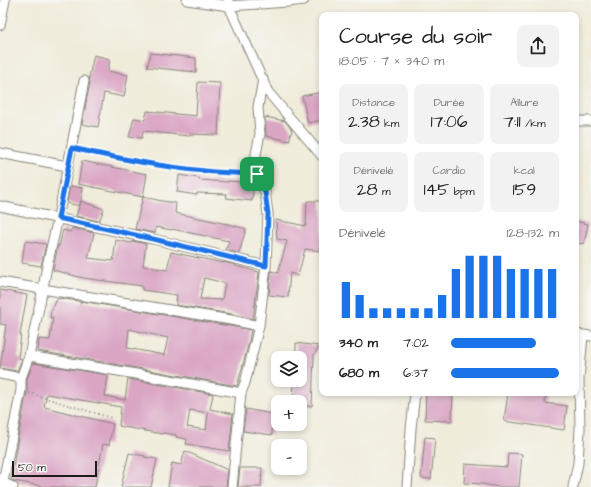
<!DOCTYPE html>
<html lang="fr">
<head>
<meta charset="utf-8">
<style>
	:root { --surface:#fff; --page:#f2f2f2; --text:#222; --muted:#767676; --accent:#1a73e8 }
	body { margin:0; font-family:"Architects Daughter",sans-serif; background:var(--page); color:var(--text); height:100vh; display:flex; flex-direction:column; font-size:15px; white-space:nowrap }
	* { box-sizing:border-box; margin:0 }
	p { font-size:13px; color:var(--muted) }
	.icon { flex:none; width:22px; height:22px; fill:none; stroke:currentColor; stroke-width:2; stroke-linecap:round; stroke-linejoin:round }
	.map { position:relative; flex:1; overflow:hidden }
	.sheet { position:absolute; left:319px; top:12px; width:260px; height:384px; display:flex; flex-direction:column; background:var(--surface); border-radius:8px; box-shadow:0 2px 6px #0003 }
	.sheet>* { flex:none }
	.controls { position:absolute; left:271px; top:351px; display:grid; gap:8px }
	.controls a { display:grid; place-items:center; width:36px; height:36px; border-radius:8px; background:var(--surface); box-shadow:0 2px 6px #0003; font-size:20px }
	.scale { position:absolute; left:12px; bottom:10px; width:85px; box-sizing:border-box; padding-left:4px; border:2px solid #1c1c1c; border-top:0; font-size:11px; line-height:14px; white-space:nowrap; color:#1c1c1c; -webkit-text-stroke:3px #f6f6f2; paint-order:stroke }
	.pin { position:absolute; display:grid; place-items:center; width:34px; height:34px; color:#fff; margin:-17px; border-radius:8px; box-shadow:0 2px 6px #0006 }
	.round { display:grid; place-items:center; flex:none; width:42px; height:42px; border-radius:8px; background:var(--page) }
	.overview { display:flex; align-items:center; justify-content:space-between; height:68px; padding:0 20px }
	h1 { font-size:22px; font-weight:600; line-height:30px }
	.figures { display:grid; grid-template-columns:repeat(3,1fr); gap:6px; height:68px; padding:4px 20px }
	.figures div { display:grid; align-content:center; border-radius:8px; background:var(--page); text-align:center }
	.figures b { font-size:17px; font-weight:600 }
	.figures small { font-size:11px; font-weight:400 }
	.figures p { font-size:11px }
	.chart { height:112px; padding:8px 20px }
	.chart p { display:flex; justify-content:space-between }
	.chart svg { width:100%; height:72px; margin-top:4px; stroke:var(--accent); stroke-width:6 }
	ul { padding:0 20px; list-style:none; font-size:13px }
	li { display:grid; grid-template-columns:64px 48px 1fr; align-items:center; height:30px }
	li i { height:10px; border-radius:5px; background:var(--accent) }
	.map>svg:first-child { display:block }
	.building { fill:#daa6c4; fill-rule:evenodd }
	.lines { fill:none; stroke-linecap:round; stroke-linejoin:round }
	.street-casing { stroke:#86847b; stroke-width:11 }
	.path { stroke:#86847b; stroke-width:2; stroke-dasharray:1 3; stroke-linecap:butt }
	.street { stroke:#fff; stroke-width:9 }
	.route-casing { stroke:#fff; stroke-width:8 }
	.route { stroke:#1a73e8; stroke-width:5 }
</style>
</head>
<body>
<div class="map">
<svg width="591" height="487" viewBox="0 0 591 487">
	<rect width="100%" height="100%" fill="#f6f6f2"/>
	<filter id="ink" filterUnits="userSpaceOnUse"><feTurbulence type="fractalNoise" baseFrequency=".025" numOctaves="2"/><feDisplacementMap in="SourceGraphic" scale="8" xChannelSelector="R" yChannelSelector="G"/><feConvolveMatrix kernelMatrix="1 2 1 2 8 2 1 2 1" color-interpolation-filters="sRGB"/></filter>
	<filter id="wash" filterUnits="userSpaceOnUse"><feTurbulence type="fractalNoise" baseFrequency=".012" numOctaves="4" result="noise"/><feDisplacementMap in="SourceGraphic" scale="16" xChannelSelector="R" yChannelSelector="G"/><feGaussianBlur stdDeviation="0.9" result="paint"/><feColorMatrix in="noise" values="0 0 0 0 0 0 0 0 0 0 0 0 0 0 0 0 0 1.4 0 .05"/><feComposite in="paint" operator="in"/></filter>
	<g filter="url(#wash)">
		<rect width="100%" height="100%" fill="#f0ecda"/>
		<g id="blocks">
			<!-- building -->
			<path class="building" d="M151,53l45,5v14l-49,-5z
				M94,55l16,4 -2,12 20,4 -4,22 -20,-4 -6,34 -16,-3 8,-42 -1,-5z
				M198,82l22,1 -2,52 -28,-1 -1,2 -46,-5 -1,7 -13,-1 5,-19 11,2 2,-9 49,5z
				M322,92v28l-14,3 -6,-27z
				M265,117l20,4 7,9 -3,11 -23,-5z
				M82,161l65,13 -4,23 -65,-13z
				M179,175l20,3v2l29,2v-1l26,2 -2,18 -26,-3 1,-4 -30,-1v2l-20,-3z
				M70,186l13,2 -3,18 -13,-3z
				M143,197l19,4 14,2 -1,10 57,12 14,4 -7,24 -13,-3 3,-9 -57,-12v1l-16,-3 -1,6 -20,-4z
				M81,201l23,8 -5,12 -23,-5z
				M307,201h15v30l-2,20 -15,-2 -7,27 -8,-3 -2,24 -19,-2 2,-24 7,2 9,-32 -10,-2 -1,-19 30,6z
				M576,221l12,3 -4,20 -8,-1z
				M72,228l22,5 -6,25 25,3 3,-21 16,3 1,-2 13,3 -3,22 24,4 4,-18 52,11v-1l13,3v1l23,6 -6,47 -21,-5 -56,-9 1,-10 -35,-5v-4l-59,-8 -30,-8 5,-25 1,1 4,-16 7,2zM204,278l21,5 -3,17 -22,-1z
				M25,241l21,3 -5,22 -19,-3z
				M0,290l27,5 -7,39h1l-3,24 4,1 -5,12 -17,-3 6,-43 -6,-1z
				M58,298l20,3 3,2v-2l149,25 21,4 -3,16 -11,40 -88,-16 -111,-19 1,-12 11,1 3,-23 -3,1 1,-7zM129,329l39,9 -4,17 -37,-7z
				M296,343l23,3 -5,9 -2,51h-12v-4h-7l1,-22h6v-22h-4z
				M33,363l75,12 -3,21 20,4 3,-21 85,15 -3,15 23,5 -4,37 -43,-7 1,-5 -11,-2v-2l-13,-2 -1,1 -43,-8 2,-19 -74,-13 -3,13 69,17 -4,21 -6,-1 -8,43h-53v-1l-28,-5 -3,-2 5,-30 11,-58v-12zM190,410l18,3 -2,17 -19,-3z
				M426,393h27l-1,28 -27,-1z
				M508,393h38l-1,10 22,3 -3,24 -60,-9z
				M246,409l26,5v21l-29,-4z
				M425,437l10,1 -4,41 -10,-1z
				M185,451l43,19 -2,17h-58l4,-24 9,2z
				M129,453l16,3 -1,1 13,2 -6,28h-30z
				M508,453l14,1 -3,33h-21l-15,-3 -19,-1 1,-19 42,3z
				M240,468h22l-1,19h-23z"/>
		</g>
	</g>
	<g filter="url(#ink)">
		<use href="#blocks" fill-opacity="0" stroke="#86847b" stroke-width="1"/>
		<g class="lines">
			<!-- street casing -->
			<g class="street-casing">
				<path id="street" d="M187,0l42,6 59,-4 16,-2
					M228,0l1,6 39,86 54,64
					M0,25l5,-25
					M576,121h15
					M0,153l67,13
					M0,206l153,33 113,27
					M0,282l231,38 28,6
					M576,334l15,2
					M29,356l119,20 93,17
					M0,374l21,4v12l-19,97
					M21,378l8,-22 14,-68 4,-22 11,-48 26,-137
					M0,481l13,6
					M232,487l9,-94 4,-10 14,-57 7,-60 2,-52 -3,-22 -8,-18 -1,-20 4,-20 -2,-27 5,-28
					M407,487l4,-58 4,-36
					M573,487l5,-24 2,-34 -1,-50 4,-44"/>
			</g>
			<!-- path -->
			<path class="path" d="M80,150c41,9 83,17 125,21 14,2 29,2 43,3
				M29,393l82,25"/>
			<!-- street -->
			<use href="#street" class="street"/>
		</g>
	</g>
	<g class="lines" filter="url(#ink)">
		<!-- route casing -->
		<g class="route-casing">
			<path id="route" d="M72,148c44,10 88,19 133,23 17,2 35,2 52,3l8,18 3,22 -2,52 -113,-27 -95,-21z"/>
		</g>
		<!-- route -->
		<use href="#route" class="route"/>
	</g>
</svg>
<div class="controls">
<a><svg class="icon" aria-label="layers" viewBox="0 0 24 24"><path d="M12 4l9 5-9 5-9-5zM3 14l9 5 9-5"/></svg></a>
<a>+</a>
<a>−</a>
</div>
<div class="scale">50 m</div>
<div class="pin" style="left:257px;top:174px;background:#1e9e55"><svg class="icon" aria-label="arrive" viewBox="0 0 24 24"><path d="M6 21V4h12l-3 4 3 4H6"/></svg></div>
<section class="sheet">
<div class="overview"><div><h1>Course du soir</h1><p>18:05 · 7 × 340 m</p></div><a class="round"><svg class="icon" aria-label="share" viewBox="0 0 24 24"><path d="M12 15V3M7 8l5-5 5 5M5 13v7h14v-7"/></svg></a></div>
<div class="figures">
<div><p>Distance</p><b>2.38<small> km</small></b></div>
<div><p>Durée</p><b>17:06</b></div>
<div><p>Allure</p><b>7:11<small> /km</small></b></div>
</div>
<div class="figures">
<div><p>Dénivelé</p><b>28<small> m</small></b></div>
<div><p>Cardio</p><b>145<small> bpm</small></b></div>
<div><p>kcal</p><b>159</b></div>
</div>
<div class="chart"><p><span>Dénivelé</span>128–132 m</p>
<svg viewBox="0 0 160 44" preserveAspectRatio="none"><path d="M5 44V22M15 44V30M25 44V38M35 44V38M45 44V38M55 44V38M65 44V38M75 44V30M85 44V14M95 44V6M105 44V6M115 44V6M125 44V14M135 44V14M145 44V14M155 44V14"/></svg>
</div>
<ul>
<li><b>340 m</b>7:02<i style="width:79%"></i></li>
<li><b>680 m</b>6:37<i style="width:100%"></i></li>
</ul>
</section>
</div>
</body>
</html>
